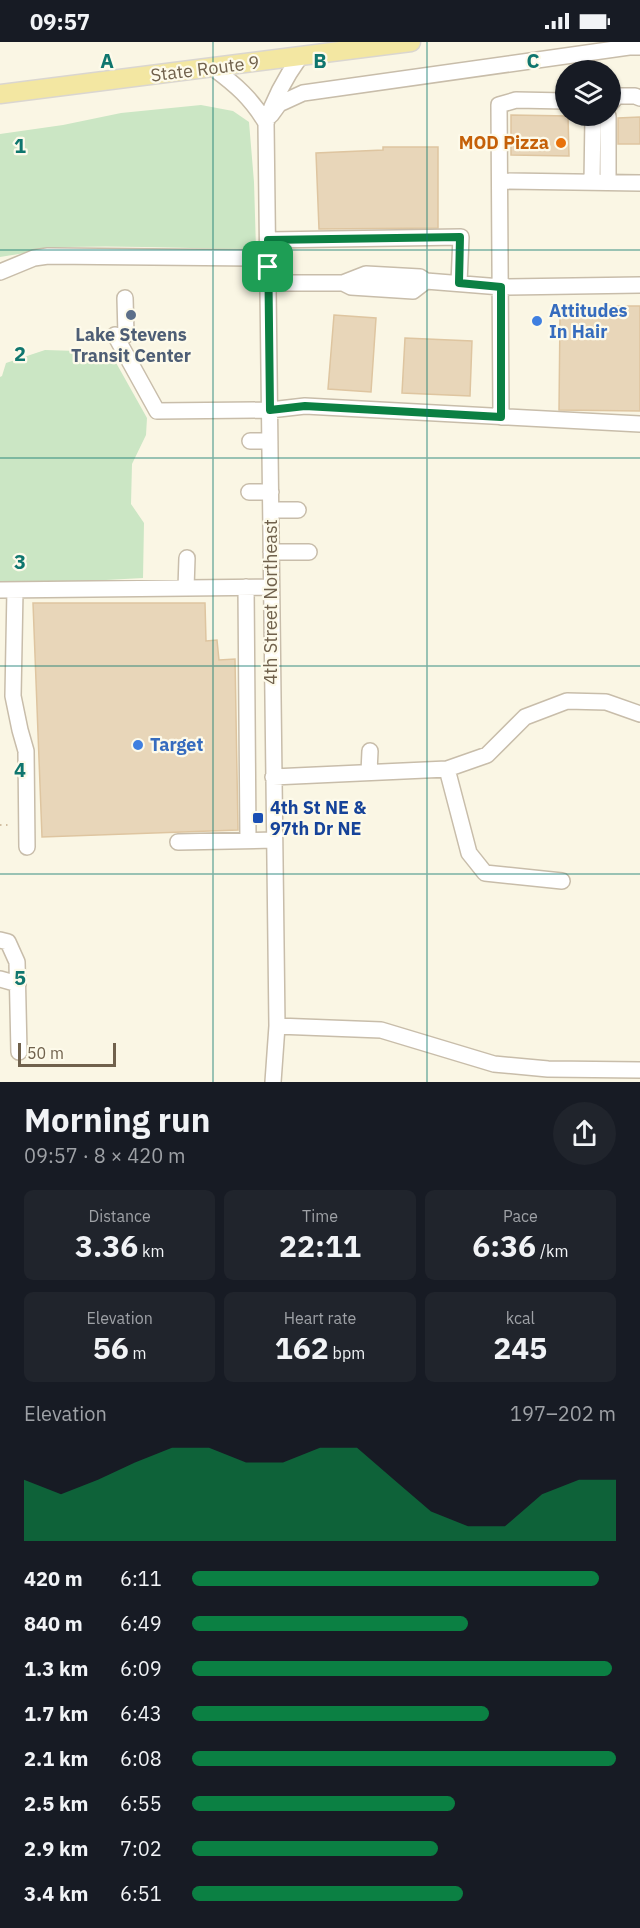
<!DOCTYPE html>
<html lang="en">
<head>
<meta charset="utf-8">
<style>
	:root { --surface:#171b24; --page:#20242c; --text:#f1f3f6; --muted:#9ea1a6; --accent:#0b8043 }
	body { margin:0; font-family:"IBM Plex Sans",sans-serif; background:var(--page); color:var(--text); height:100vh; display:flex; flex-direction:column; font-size:22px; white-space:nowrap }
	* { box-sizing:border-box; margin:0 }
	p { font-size:20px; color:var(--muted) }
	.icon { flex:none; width:33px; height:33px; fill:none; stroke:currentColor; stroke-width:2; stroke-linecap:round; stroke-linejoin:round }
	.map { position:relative; height:1040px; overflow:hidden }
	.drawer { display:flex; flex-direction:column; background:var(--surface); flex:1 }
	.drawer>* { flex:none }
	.buttons { position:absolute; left:555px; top:18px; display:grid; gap:12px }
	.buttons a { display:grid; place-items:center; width:66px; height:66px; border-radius:50%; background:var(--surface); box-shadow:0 2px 4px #0004; font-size:30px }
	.scale { position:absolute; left:18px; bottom:15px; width:98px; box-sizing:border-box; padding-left:6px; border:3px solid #70614c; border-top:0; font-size:16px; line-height:21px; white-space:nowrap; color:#70614c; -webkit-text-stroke:4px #fdfaea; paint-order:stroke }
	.pin { position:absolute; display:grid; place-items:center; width:51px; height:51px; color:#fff; margin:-26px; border-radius:12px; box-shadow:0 3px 9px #0006 }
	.round { display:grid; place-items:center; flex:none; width:63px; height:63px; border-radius:32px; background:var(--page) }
	.overview { display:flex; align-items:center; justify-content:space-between; height:102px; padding:0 24px }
	h1 { font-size:33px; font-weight:800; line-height:45px }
	.figures { display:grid; grid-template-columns:repeat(3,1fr); gap:9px; height:102px; padding:6px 24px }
	.figures div { display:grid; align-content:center; border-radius:9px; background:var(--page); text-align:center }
	.figures b { font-size:30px; font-weight:800 }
	.figures small { font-size:16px; font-weight:400 }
	.figures p { font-size:16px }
	.chart { height:168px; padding:12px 24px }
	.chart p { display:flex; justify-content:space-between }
	.chart svg { width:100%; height:108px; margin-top:6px; fill:var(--accent); opacity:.7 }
	ul { padding:0 24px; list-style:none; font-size:20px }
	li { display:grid; grid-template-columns:96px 72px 1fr; align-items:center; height:45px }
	li i { height:15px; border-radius:8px; background:var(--accent) }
	.status { display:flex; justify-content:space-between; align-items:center; height:42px; padding:0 30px; background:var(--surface); direction:ltr }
	.status svg { height:16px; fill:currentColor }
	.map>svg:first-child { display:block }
	.green { fill:#cbe6c4 }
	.building { fill:#e8d6b9; stroke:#dec5a0; stroke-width:1.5 }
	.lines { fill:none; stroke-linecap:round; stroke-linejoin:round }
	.minor-casing { stroke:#c8bdaa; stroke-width:18 }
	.major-casing { stroke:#dad6d0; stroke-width:21 }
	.path { stroke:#d2bfa2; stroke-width:2; stroke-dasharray:1.5 4.5; stroke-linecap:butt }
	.minor { stroke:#fff; stroke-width:15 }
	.major { stroke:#f3e7a2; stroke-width:18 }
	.route-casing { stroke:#fff; stroke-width:12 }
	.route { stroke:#0b8043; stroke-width:8 }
	.grid { fill:none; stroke:#0f766e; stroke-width:1.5; stroke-opacity:0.55 }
	.food-dot { fill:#e8710a; stroke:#fdfaea; stroke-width:2 }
	.service-dot { fill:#5c6f8a; stroke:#fdfaea; stroke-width:2 }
	.shop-dot { fill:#3f7fe0; stroke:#fdfaea; stroke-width:2 }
	.transit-dot { fill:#1a4fb4; stroke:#fdfaea; stroke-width:2 }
	.labels { text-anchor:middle; stroke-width:4.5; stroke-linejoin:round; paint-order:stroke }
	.street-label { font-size:18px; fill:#70614c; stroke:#fdfaea }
	.food-label { font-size:18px; font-weight:bold; fill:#c56008; stroke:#fdfaea; text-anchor:end }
	.shop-label { font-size:18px; font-weight:bold; fill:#366cbe; stroke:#fdfaea; text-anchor:start }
	.service-label { font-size:18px; font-weight:bold; fill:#4e5e75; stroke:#fdfaea }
	.transit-label { font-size:18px; font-weight:bold; fill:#164399; stroke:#fdfaea; text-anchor:start }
	.grid-label { font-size:20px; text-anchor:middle; font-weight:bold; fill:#0f766e; stroke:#fdfaea; stroke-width:4.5; stroke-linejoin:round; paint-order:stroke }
</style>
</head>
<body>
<div class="status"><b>09:57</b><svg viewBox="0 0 49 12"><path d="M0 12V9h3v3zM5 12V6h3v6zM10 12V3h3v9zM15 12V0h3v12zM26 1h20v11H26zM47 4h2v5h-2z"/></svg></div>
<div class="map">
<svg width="640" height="1040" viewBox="0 0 640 1040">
	<rect width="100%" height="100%" fill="#faf6e4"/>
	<!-- green -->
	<path class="green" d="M201,63l32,6 16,11 5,60 2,67c-63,0 -125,-4 -188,-2 -23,1 -46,7 -68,10v-123l63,-9 58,-12z
		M45,308l65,2 37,66 -1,17 -14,29 -1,40 13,19 -1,55 -74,4h-69v-205l2,-1 4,-13z"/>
	<!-- building -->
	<path class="building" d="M511,73l57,1 1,40 -58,-1z
		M640,75v27h-22v-26z
		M383,105h55v81l-119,1 -3,-76 67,-3z
		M606,264h34v105l-81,-1 1,-95 46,1z
		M334,273l42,3 -5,74 -43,-3z
		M405,296l67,3 -2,55 -68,-3z
		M33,561h172l1,38 11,-1 2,20 16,-1 3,171 -196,7z"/>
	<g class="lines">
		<!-- minor casing -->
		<g class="minor-casing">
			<path id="minor" d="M213,26c23,17 38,30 53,55
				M610,62l7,-8h18l5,2
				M271,73l8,-11 24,-11 326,-46h11
				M608,74v66
				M500,139l140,2
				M592,140l1,-66
				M268,198l193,-3 -2,46
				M0,230l34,-14 14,-2 220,2
				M269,241h74l23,-9 54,3 6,4 75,6 139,-2
				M343,241l8,4 62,4 13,-10
				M125,256l1,37
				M115,293l42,76 113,-1 35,-4 335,18
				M501,375l-2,-312 17,-5 50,1
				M250,399h20
				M249,450h22
				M271,468h27
				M271,510h38
				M246,545l2,253
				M186,546l1,-30
				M0,548l271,-3
				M15,548l-2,106 7,34 6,21 1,96
				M447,727l22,84 16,20 77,8
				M369,730l1,-21
				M273,735l174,-8 40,-14 38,-38 42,-16 39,1 34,12
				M178,800l96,-2
				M0,898l8,2 9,20 2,90
				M0,937l18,5
				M277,984l104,4 113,34 54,5 92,1
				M273,1040l4,-56 -11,-903c8,-25 19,-45 34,-66"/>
		</g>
		<!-- major casing -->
		<g class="major-casing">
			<path id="major" d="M0,52l411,-52"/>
		</g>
		<!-- path -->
		<path class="path" d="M0,783h12"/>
		<!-- minor -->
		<use href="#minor" class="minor"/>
		<!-- major -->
		<use href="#major" class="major"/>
	</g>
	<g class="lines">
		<!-- route casing -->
		<g class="route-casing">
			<path id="route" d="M460,195l-1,46 42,4v130l-196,-11 -35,4 -2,-170z"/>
		</g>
		<!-- route -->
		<use href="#route" class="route"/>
	</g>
	<!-- grid -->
	<path class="grid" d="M213,0v1040M427,0v1040M0,208h640M0,416h640M0,624h640M0,832h640"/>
	<!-- markers -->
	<circle class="food-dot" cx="561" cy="101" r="6"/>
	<circle class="service-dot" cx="131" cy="273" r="6"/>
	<g class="shop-dot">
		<circle cx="537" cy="279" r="6"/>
		<circle cx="138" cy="703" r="6"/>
	</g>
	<rect class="transit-dot" x="252" y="770" width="12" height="12" rx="3"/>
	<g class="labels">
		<!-- street labels -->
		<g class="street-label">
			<text transform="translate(205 27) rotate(-7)" y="6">State Route 9</text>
			<text transform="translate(271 560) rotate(-90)" y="6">4th Street Northeast</text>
		</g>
		<!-- food labels -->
		<g class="food-label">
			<text x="549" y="107">MOD Pizza</text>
		</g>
		<!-- shop labels -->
		<g class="shop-label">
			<text x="549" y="275">Attitudes<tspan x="549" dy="21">In Hair</tspan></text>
			<text x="150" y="709">Target</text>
		</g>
		<!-- service labels -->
		<g class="service-label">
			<text x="131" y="299">Lake Stevens<tspan x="131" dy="21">Transit Center</tspan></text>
		</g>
		<!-- transit labels -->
		<g class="transit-label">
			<text x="270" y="772">4th St NE &amp;<tspan x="270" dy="21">97th Dr NE</tspan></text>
		</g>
	</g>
	<g class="grid-label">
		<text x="107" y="26">A</text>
		<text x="320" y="26">B</text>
		<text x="533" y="26">C</text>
		<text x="20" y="111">1</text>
		<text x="20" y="319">2</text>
		<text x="20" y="527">3</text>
		<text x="20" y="735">4</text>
		<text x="20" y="943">5</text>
	</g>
</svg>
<div class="buttons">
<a><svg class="icon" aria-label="layers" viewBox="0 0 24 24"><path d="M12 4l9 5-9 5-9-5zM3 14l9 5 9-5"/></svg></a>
</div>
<div class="scale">50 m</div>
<div class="pin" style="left:268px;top:225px;background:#1e9e55"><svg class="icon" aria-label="arrive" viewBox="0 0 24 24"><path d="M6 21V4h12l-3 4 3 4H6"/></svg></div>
</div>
<section class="drawer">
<div class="overview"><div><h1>Morning run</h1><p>09:57 · 8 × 420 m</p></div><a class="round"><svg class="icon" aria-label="share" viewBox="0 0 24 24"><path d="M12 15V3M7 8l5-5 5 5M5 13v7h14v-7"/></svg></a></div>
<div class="figures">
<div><p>Distance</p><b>3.36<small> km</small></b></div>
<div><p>Time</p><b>22:11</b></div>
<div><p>Pace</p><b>6:36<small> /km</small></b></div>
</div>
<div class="figures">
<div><p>Elevation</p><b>56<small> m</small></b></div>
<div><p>Heart rate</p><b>162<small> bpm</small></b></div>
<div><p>kcal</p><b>245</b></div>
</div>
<div class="chart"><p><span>Elevation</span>197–202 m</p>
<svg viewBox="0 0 160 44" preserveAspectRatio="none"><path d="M0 44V19L10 25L20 19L30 12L40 6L50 6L60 12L70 12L80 6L90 6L100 19L110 32L120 38L130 38L140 25L150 19L160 19V44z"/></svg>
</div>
<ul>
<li><b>420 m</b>6:11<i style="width:96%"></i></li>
<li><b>840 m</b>6:49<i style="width:65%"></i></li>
<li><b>1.3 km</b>6:09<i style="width:99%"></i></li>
<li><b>1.7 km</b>6:43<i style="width:70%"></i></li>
<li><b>2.1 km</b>6:08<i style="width:100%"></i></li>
<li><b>2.5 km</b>6:55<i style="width:62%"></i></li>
<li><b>2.9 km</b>7:02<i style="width:58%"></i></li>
<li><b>3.4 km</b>6:51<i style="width:64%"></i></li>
</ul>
</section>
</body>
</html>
